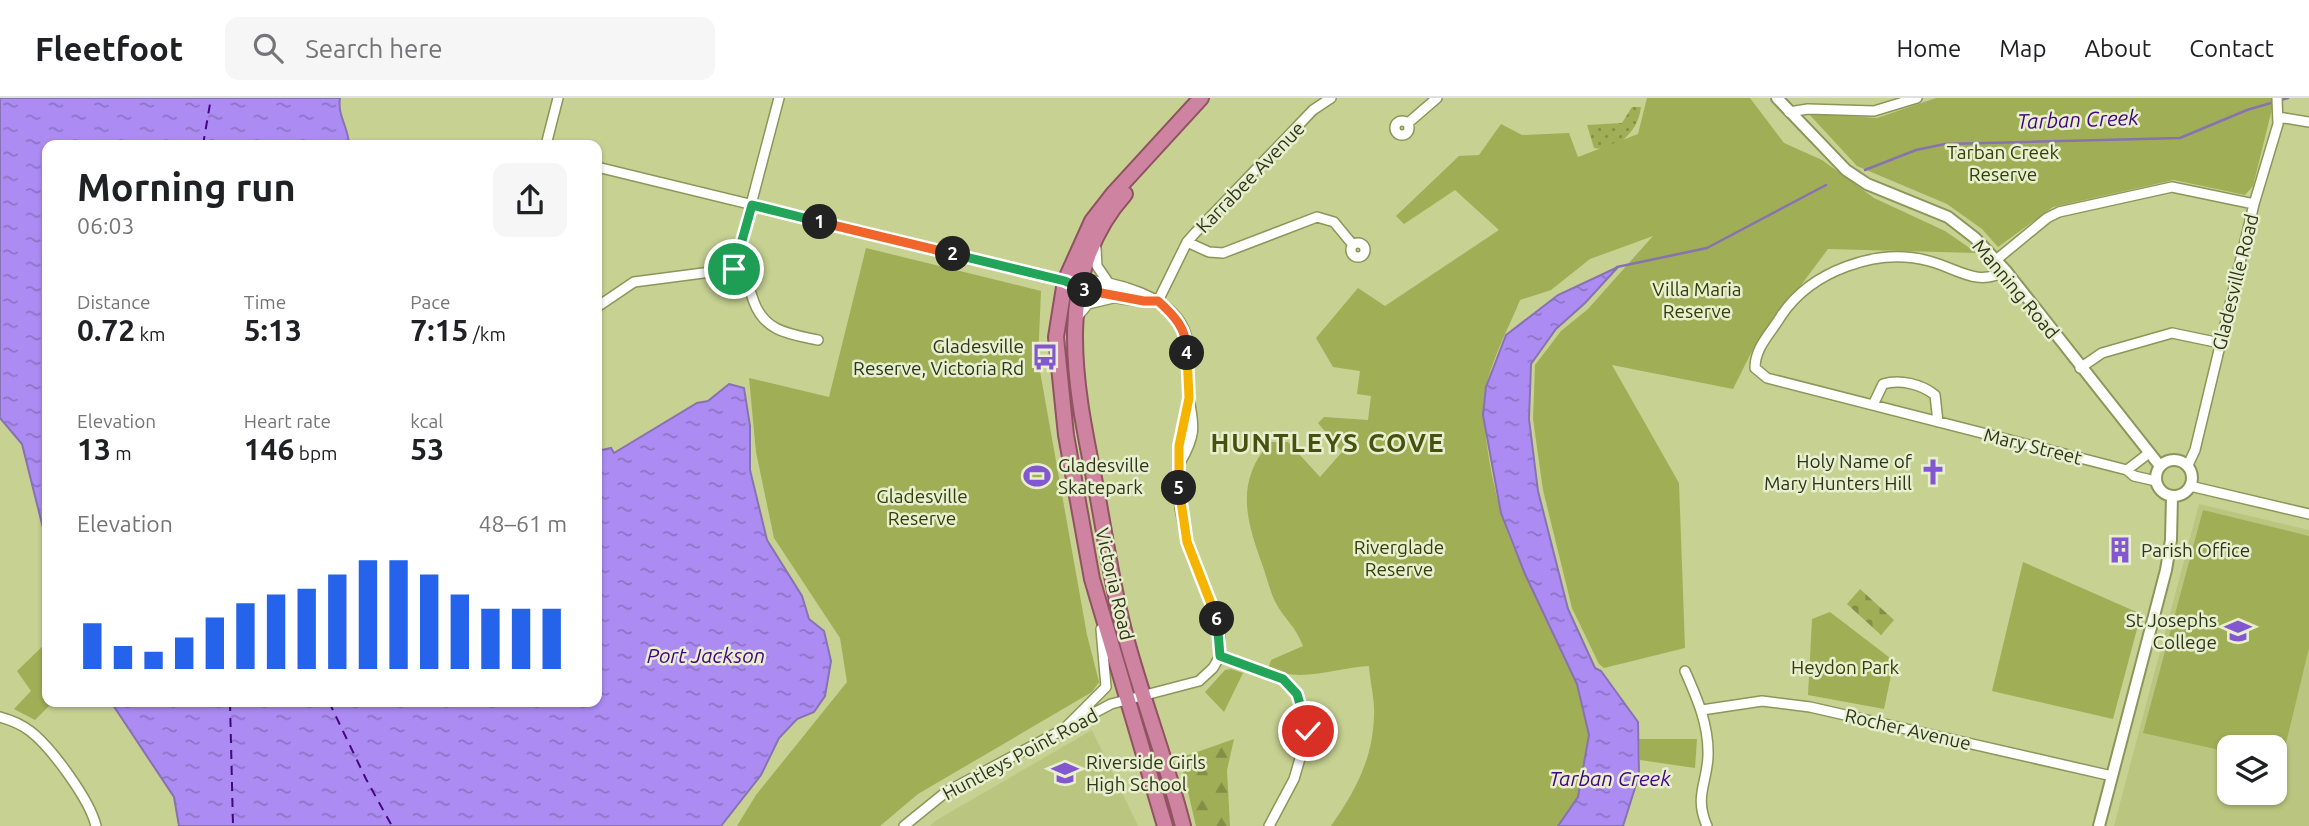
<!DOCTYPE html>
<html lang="en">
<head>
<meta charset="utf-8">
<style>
	:root { --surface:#fff; --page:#f6f6f6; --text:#202124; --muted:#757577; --line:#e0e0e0; --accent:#2563eb }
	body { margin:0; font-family:Ubuntu,sans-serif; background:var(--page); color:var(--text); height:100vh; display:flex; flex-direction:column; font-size:26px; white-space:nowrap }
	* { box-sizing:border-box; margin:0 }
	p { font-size:23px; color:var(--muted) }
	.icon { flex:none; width:38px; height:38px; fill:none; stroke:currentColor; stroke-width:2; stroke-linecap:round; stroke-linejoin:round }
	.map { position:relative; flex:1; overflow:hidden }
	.panel { position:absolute; left:42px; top:42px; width:560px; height:567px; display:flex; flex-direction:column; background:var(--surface); border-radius:14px; box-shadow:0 2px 5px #0004 }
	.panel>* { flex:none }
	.fabs { position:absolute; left:2217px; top:637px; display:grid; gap:14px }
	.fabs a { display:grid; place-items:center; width:70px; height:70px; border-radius:14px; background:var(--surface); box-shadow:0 2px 5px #0004; font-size:35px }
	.pin { position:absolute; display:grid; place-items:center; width:60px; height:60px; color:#fff; margin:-30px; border:4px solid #fff; border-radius:50%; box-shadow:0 2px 7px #0007 }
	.km { position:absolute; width:35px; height:35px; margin:-18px; border-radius:50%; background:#222; color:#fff; font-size:19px; line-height:35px; text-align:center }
	.round { display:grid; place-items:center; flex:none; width:74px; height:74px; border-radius:14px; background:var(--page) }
	.overview { display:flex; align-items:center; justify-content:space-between; height:119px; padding:0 35px }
	h1 { font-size:38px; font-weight:700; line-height:52px }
	.metrics { display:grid; grid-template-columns:repeat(3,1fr); gap:10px; height:119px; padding:7px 35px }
	.metrics div { display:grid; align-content:center }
	.metrics b { font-size:30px; font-weight:700 }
	.metrics small { font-size:19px; font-weight:400 }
	.metrics p { font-size:19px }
	.chart { height:196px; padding:14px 35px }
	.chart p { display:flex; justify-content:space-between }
	.chart svg { width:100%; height:126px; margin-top:7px; stroke:var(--accent); stroke-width:6 }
	header { display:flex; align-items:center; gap:42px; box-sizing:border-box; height:98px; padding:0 35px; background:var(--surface); border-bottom:2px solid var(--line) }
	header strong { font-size:33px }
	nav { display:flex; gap:38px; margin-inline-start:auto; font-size:24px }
	.search { width:490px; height:63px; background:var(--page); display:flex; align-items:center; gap:18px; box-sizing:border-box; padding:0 24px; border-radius:14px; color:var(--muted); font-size:26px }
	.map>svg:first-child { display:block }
	.built { fill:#bac67f; fill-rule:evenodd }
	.grass { fill:url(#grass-dots) }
	.forest { fill:url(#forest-firs) }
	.cemetery { fill:url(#cemetery-stones) }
	.park { fill:#a0ae56 }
	.water { fill:url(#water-ripples); stroke:#8772b2; stroke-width:2 }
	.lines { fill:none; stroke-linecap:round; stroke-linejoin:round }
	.stream { stroke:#8772b2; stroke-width:2.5 }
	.ferry { stroke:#450585; stroke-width:2; stroke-dasharray:9 7; stroke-linecap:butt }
	.minor-casing { stroke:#8b9658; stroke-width:12 }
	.tertiary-casing { stroke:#8b9658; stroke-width:14 }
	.trunk-casing { stroke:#8f5362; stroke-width:18 }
	.minor { stroke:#fff; stroke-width:9 }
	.tertiary { stroke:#fff; stroke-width:10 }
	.trunk { stroke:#ce83a0; stroke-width:14 }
	.split-1-casing { stroke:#fff; stroke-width:14 }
	.split-2-casing { stroke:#fff; stroke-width:14 }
	.split-3-casing { stroke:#fff; stroke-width:14 }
	.split-4-casing { stroke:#fff; stroke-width:14 }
	.split-5-casing { stroke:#fff; stroke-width:14 }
	.split-6-casing { stroke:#fff; stroke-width:14 }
	.split-7-casing { stroke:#fff; stroke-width:14 }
	.split-1 { stroke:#22a559; stroke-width:9 }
	.split-2 { stroke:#f0652b; stroke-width:9 }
	.split-3 { stroke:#22a559; stroke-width:9 }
	.split-4 { stroke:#f0652b; stroke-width:9 }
	.split-5 { stroke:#f5b400; stroke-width:9 }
	.split-6 { stroke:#f5b400; stroke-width:9 }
	.split-7 { stroke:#22a559; stroke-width:9 }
	.labels { text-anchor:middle; stroke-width:5; stroke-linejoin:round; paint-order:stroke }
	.park-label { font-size:19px; fill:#363d09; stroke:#e8efcf }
	.street-label { font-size:19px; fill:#30341a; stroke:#e8efcf }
	.poi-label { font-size:19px; fill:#30341a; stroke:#e8efcf; text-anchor:end }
	.water-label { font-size:21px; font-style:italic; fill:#450585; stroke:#e8efcf }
	.district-label { font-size:26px; font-weight:bold; letter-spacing:2px; fill:#47500f; stroke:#e8efcf }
</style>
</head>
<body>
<header>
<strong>Fleetfoot</strong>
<div class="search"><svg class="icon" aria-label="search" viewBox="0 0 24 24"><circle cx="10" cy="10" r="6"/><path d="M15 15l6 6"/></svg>Search here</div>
<nav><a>Home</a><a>Map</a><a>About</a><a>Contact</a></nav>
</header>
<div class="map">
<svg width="2309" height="728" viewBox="0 0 2309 728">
	<defs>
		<pattern id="grass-dots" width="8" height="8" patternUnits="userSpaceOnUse" patternTransform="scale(1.75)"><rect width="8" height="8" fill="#a0ae56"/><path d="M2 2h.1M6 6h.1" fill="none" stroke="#838e46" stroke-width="1.8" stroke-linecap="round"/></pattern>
		<pattern id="forest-firs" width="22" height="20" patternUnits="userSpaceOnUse" patternTransform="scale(1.75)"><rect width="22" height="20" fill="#a0ae56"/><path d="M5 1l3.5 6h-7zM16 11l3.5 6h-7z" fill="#838e46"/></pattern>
		<pattern id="cemetery-stones" width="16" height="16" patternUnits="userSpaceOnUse" patternTransform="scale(1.75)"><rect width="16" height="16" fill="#a0ae56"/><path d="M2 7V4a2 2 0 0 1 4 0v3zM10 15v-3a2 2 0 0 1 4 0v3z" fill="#838e46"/></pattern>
		<pattern id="water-ripples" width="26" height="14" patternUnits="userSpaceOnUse" patternTransform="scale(1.75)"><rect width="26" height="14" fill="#ac8cf3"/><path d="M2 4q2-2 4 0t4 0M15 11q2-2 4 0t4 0" fill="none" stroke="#8c73c4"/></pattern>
	</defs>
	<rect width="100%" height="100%" fill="#c6d192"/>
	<!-- built -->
	<path class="built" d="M2199,406l110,26v296h-195zM2230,649h45v46h-45z
		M1092,632l46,96h-208l5,-5z"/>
	<!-- grass -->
	<path class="grass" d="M1632,9h9c-3,21 -13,29 -29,43l-18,-2 -7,-23 35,-2z"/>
	<!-- forest -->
	<path class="forest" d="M1234,641l-7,31 3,56h-34l-16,-68z"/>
	<!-- cemetery -->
	<path class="cemetery" d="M1860,491l34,31 -13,15 -34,-31z"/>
	<!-- park -->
	<path class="park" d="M1647,0h103l34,45 38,17 52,38 71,33 32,22 -149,-4 -76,102 -19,38 -121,-24 67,118 6,165 -81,20 -5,-4 -27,-56 -29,-118 -10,-71 2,-54 26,-34 27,-22 65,-73 -63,23 -39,31 -31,10c-14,35 -39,77 -36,116 2,36 12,86 25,120 32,84 129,205 49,290h-227c24,-35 42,-66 43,-111 1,-15 -4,-33 -5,-49 -36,2 -66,17 -101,3l3,-9 32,-14c-9,-22 -16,-24 -26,-41 -7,-12 -10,-28 -15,-41 -16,-45 -27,-82 8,-122h18l32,35 22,-25 -24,-29 6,-6 44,3 3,-24 -14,-2 3,-23 -27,-4 -17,-29 42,-50 27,18 114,-76 -44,-40 -51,34 -8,-8 63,-60 20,-1 22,-31 21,11 47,-2 9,24 60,-23z
		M1936,0h336v11l-19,77 -8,9 -71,-15 -121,27 -55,40 -16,-18 -35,-25 -90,-38 -49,-53 69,5z
		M866,150l175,43 -3,69 49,275 12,47 -7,10 -174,102 -38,32h-143l19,-31 91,-113 -7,-44 -66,-100 -18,-86 -7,-74 80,19z
		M2203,412l106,26v112l-28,116 -6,-2v-15h-45l-1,5 -86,-19z
		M2023,464l118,52 -28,105 -121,-28z
		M1830,514l64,49 -10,48 -76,-14 4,-76z
		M47,544v60h6l-18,18 -21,-11 17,-18 -14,-20z
		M1231,571l12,4 -19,39 -19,-20 20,-22z
		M1639,641h58l-2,29 -55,-8z"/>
	<!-- water -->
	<path class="water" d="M0,0h340c-3,18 9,30 9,47h-302v399l-25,-100 -22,-26z
		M1618,169l-33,36 -29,26 -25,35 -2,55 9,72 30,118 27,59 6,3 37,51 1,53 -16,51h-65l20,-29 11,-62 -12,-51 -52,-110 -24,-61 -18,-98 3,-28 20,-52 52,-40z
		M729,286l15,4 6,38v44l17,70 35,56 7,23 15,12 7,30 -6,35 -11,16 -17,7 -18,19 -18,37 -40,51h-542l-5,-29 -63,-95h486v-251l14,-3 3,5 83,-50 11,-2z"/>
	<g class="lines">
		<!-- stream -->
		<path class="stream" d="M1865,72l51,-20 29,-6 235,-6 67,-28 41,-12
			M1617,169l90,-19 119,-63"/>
		<!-- ferry -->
		<path class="ferry" d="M203,47l8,-47
			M230,604l3,124
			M329,604l37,77 26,47"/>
		<!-- minor casing -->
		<g class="minor-casing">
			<path id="minor" d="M1789,14l19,-3 66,2 43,-13
				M2278,19l31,5
				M1395 30a7 7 0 1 1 14 0a7 7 0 1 1-14 0Z
				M1408,25l29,-25
				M546,47l12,-47
				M597,69l468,114c26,14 63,21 93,20
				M1187,144l22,10 14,1 94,-36 17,5 19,23
				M1351 152a7 7 0 1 1 14 0a7 7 0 1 1-14 0Z
				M1096,150l1,18 13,19
				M1996,162l51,-42 12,-6 113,-25 82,17
				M734,171l45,-171
				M734,171c12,9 15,18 20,33 11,30 36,32 64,38
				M2006,173c-30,16 -47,-2 -77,-10 -52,-14 -118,10 -148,55 -10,17 -26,31 -26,52l12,10 360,92 7,6 22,5
				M1077,182c36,0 98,16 109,55 5,17 1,37 2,54 3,33 12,39 -7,72
				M1158,203l29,-59 8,-9 118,-123 18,-12
				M597,209l37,-25 100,-13
				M1078,218l10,-12 25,-6
				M2080,270l22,-15 70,-20 48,10
				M1873,307l10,-21c17,-5 38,0 52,11l3,27
				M2188,367l7,-15 59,-246 24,-80 -1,-26
				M2127,372l22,-17
				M2190,388l119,28
				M1220,558l63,23 14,15 11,37 -14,48 -25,47
				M1685,573c12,27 24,54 23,85 -1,28 -14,40 -1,70
				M1702,612l60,-9 48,6 302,69
				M0,619c11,3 21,7 30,14 21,16 60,69 66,95
				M1066,629l40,-40 -5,-58
				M904,728l42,-34 165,-88 88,-23 14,-13 7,-12v-30l-33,-84 -7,-34 -1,-62 10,-48"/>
		</g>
		<!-- tertiary casing -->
		<g class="tertiary-casing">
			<path id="tertiary" d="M1777,0l69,72 21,14 81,33 27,21 31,33 154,195
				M2156 380a18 18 0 1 1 36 0a18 18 0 1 1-36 0Z
				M2099,728l67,-256 5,-30 1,-44"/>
		</g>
		<!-- trunk casing -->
		<g class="trunk-casing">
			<path id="trunk" d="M1125,96c-76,85 -48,199 -28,299 9,48 16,98 29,145 17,63 41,125 57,188
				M1165,728l-73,-247 -26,-144 -10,-98 9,-56 27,-60 21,-27 88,-96"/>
		</g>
		<!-- minor -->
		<use href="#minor" class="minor"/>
		<!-- tertiary -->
		<use href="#tertiary" class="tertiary"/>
		<!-- trunk -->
		<use href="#trunk" class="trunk"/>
	</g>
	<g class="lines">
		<!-- split-1 casing -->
		<g class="split-1-casing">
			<path id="split-1" d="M734,171l18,-64 68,17"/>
		</g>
		<!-- split-2 casing -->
		<g class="split-2-casing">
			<path id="split-2" d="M820,124l133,32"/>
		</g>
		<!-- split-3 casing -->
		<g class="split-3-casing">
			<path id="split-3" d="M953,156l112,27 20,9"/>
		</g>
		<!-- split-4 casing -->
		<g class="split-4-casing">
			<path id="split-4" d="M1085,192l59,11h14c17,15 29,28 29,52"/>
		</g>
		<!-- split-5 casing -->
		<g class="split-5-casing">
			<path id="split-5" d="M1179,390v-42l10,-48 -2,-45"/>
		</g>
		<!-- split-6 casing -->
		<g class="split-6-casing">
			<path id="split-6" d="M1179,390l8,54 30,77"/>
		</g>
		<!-- split-7 casing -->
		<g class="split-7-casing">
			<path id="split-7" d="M1217,521l3,37 63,23 14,15 11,37"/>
		</g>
		<!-- split-1 -->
		<use href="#split-1" class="split-1"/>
		<!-- split-2 -->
		<use href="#split-2" class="split-2"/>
		<!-- split-3 -->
		<use href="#split-3" class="split-3"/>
		<!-- split-4 -->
		<use href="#split-4" class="split-4"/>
		<!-- split-5 -->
		<use href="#split-5" class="split-5"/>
		<!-- split-6 -->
		<use href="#split-6" class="split-6"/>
		<!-- split-7 -->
		<use href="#split-7" class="split-7"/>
	</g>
	<!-- icons -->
	<defs>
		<g id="bus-bare" transform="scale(2.1)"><path d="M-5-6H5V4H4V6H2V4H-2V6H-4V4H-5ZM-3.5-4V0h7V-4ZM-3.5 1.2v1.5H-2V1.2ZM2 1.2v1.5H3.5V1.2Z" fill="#8257d0" stroke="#e8efcf" stroke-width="2.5" paint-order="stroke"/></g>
		<g id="church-bare" transform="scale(2.1)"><path d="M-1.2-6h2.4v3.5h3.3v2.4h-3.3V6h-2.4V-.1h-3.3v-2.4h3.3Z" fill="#8257d0" stroke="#e8efcf" stroke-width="2.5" paint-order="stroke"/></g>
		<g id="stadium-bare" transform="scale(2.1)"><path d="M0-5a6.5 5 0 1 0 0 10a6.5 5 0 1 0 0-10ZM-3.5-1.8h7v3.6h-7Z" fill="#8257d0" stroke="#e8efcf" stroke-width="2.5" paint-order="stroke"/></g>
		<g id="building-bare" transform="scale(2.1)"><path d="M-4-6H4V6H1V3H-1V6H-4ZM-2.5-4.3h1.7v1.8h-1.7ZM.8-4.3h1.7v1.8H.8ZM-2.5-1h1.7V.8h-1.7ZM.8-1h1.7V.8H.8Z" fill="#8257d0" stroke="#e8efcf" stroke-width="2.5" paint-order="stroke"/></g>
		<g id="school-bare" transform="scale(2.1)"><path d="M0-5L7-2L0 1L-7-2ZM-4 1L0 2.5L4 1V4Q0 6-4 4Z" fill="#8257d0" stroke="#e8efcf" stroke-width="2.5" paint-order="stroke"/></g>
	</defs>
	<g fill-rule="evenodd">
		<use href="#bus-bare" x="1045" y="259"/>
		<use href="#church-bare" x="1933" y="374"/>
		<use href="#stadium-bare" x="1037" y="378"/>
		<use href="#building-bare" x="2120" y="452"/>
		<use href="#school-bare" x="2238" y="533"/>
		<use href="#school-bare" x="1065" y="675"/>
	</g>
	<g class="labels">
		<!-- park labels -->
		<g class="park-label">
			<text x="2003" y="61">Tarban Creek<tspan x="2003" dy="22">Reserve</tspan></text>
			<text x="1697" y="198">Villa Maria<tspan x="1697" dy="22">Reserve</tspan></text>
			<text x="922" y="405">Gladesville<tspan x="922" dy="22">Reserve</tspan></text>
			<text x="1399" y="456">Riverglade<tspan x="1399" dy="22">Reserve</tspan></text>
			<text x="1845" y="576">Heydon Park</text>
		</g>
		<!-- street labels -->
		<g class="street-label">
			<text transform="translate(1250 79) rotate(-46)" y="7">Karrabee Avenue</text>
			<text transform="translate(2235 184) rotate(-76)" y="7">Gladesville Road</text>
			<text transform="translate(2016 191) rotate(50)" y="7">Manning Road</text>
			<text transform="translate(2033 348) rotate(14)" y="7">Mary Street</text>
			<text transform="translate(1115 486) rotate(77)" y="7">Victoria Road</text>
			<text transform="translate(1908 631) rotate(13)" y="7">Rocher Avenue</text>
			<text transform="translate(1020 656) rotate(-28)" y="7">Huntleys Point Road</text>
		</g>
		<!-- poi labels -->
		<g class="poi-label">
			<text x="1024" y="255">Gladesville<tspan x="1024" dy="22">Reserve, Victoria Rd</tspan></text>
			<text x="1912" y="370">Holy Name of<tspan x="1912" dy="22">Mary Hunters Hill</tspan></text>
			<text x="1058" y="374" text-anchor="start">Gladesville<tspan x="1058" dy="22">Skatepark</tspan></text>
			<text x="2141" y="459" text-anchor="start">Parish Office</text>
			<text x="2217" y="529">St Josephs<tspan x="2217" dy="22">College</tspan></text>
			<text x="1086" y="671" text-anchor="start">Riverside Girls<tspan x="1086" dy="22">High School</tspan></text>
		</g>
		<!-- water labels -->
		<g class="water-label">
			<text transform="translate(2078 22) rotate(-2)" y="7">Tarban Creek</text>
			<text x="706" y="565">Port Jackson</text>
			<text x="1610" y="688">Tarban Creek</text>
		</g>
		<!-- district labels -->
		<g class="district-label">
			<text x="1328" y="354">HUNTLEYS COVE</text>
		</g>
	</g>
</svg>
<div class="fabs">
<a><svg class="icon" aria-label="layers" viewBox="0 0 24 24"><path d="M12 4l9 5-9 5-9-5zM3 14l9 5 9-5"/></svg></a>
</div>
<div class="pin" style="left:734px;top:171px;background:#1e9e55"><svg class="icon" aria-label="arrive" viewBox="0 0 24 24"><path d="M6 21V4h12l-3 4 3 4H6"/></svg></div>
<div class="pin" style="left:1308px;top:633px;background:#d93025"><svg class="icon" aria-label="check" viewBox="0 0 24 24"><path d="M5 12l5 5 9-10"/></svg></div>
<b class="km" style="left:820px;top:124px">1</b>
<b class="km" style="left:953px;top:156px">2</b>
<b class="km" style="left:1085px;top:192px">3</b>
<b class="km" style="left:1187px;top:255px">4</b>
<b class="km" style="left:1179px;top:390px">5</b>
<b class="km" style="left:1217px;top:521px">6</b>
<section class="panel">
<div class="overview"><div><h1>Morning run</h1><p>06:03</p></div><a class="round"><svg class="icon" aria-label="share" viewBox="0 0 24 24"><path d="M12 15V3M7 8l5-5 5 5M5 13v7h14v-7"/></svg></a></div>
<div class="metrics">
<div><p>Distance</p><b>0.72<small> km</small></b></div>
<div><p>Time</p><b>5:13</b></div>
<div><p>Pace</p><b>7:15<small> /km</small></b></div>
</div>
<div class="metrics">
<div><p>Elevation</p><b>13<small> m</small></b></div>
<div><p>Heart rate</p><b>146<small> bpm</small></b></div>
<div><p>kcal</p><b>53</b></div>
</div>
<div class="chart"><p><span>Elevation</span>48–61 m</p>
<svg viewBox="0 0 160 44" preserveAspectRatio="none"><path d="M5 44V28M15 44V36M25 44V38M35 44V33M45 44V26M55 44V21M65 44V18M75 44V16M85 44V11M95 44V6M105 44V6M115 44V11M125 44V18M135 44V23M145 44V23M155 44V23"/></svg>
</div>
</section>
</div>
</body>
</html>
